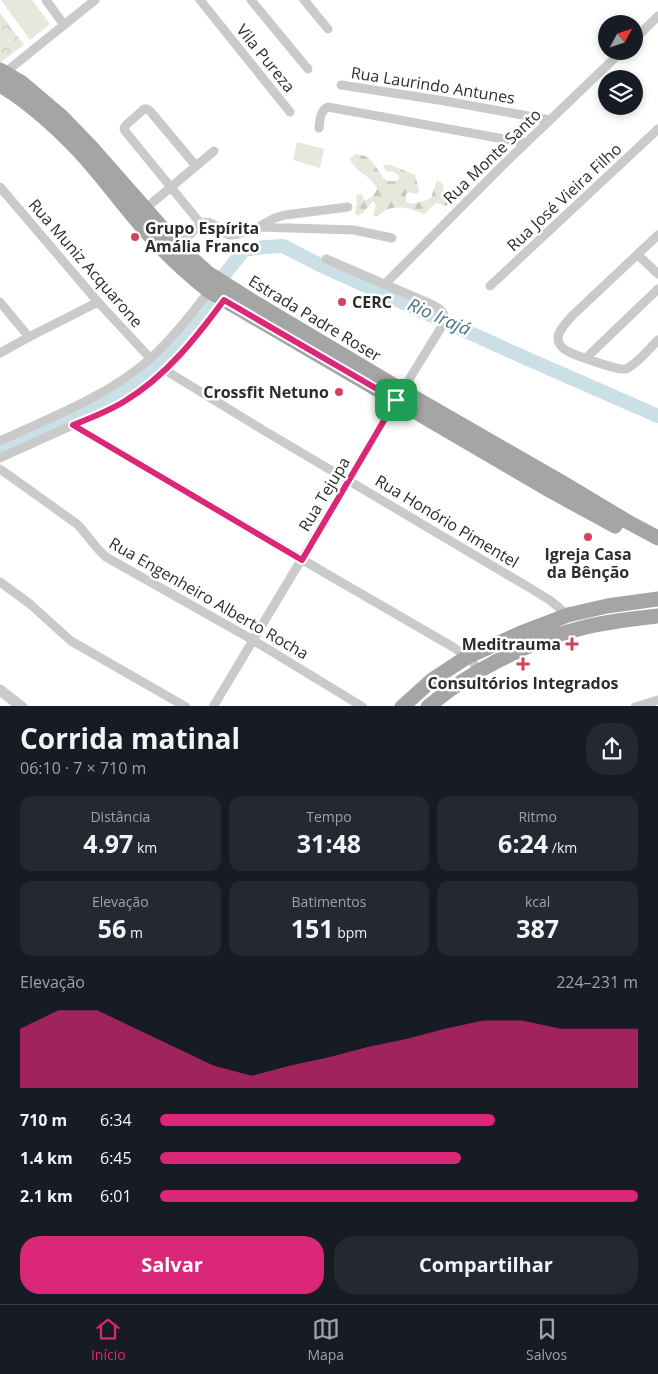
<!DOCTYPE html>
<html lang="pt">
<head>
<meta charset="utf-8">
<style>
	:root { --surface:#171b24; --page:#242831; --text:#f1f3f6; --muted:#9ea1a6; --line:#363941; --accent:#db2777 }
	body { margin:0; font-family:"Open Sans",sans-serif; background:var(--page); color:var(--text); height:100vh; display:flex; flex-direction:column; font-size:19px; white-space:nowrap }
	* { box-sizing:border-box; margin:0 }
	p { font-size:16px; color:var(--muted) }
	.icon { flex:none; width:28px; height:28px; fill:none; stroke:currentColor; stroke-width:2; stroke-linecap:round; stroke-linejoin:round }
	.map { position:relative; height:706px; overflow:hidden }
	.side { display:flex; flex-direction:column; background:var(--surface); flex:1 }
	.side>* { flex:none }
	.needle { width:32px; rotate:50deg }
	.controls { position:absolute; left:598px; top:15px; display:grid; gap:10px }
	.controls a { display:grid; place-items:center; width:45px; height:45px; border-radius:50%; background:var(--surface); box-shadow:0 2px 8px #0003; font-size:25px }
	.pin { position:absolute; display:grid; place-items:center; width:42px; height:42px; color:#fff; margin:-21px; border-radius:10px; box-shadow:0 2px 8px #0006 }
	.round { display:grid; place-items:center; flex:none; width:52px; height:52px; border-radius:20px; background:var(--page) }
	.overview { display:flex; align-items:center; justify-content:space-between; height:85px; padding:0 20px }
	h1 { font-size:28px; font-weight:700; line-height:38px }
	.stats { display:grid; grid-template-columns:repeat(3,1fr); gap:8px; height:85px; padding:5px 20px }
	.stats div { display:grid; align-content:center; border-radius:12px; background:var(--page); text-align:center }
	.stats b { font-size:25px; font-weight:700 }
	.stats small { font-size:14px; font-weight:400 }
	.stats p { font-size:14px }
	.chart { height:140px; padding:10px 20px }
	.chart p { display:flex; justify-content:space-between }
	.chart svg { width:100%; height:90px; margin-top:5px; fill:var(--accent); opacity:.7 }
	.cta { display:flex; gap:10px; margin-top:auto; padding:10px 20px }
	.cta a { flex:1; height:58px; border-radius:20px; background:var(--accent); color:#fff; font-size:20px; font-weight:700; line-height:58px; text-align:center }
	.cta a+a { background:var(--page); color:var(--text) }
	ul { padding:0 20px; list-style:none; font-size:16px }
	li { display:grid; grid-template-columns:80px 60px 1fr; align-items:center; height:38px }
	li i { height:12px; border-radius:6px; background:var(--accent) }
	.dock { display:flex; justify-content:space-around; align-items:center; height:70px; border-top:1px solid var(--line); background:var(--surface); font-size:14px; color:var(--muted) }
	.dock a { display:grid; justify-items:center; gap:2px }
	.dock .selected { color:var(--accent) }
	.map>svg:first-child { display:block }
	.grass { fill:#e4e9dc }
	.forest { fill:url(#forest-firs) }
	.park { fill:url(#park-crowns) }
	.lines { fill:none; stroke-linecap:round; stroke-linejoin:round }
	.river { stroke:#cadfe6; stroke-width:14 }
	.minor { stroke:#cacaca; stroke-width:9 }
	.tertiary { stroke:#cacaca; stroke-width:11 }
	.primary { stroke:#a5a5a5; stroke-width:15 }
	.route-casing { stroke:#fff; stroke-width:10 }
	.route { stroke:#db2777; stroke-width:6 }
	.poi-dot { fill:#cf435f; stroke:#fff; stroke-width:2 }
	.labels { text-anchor:middle; stroke-width:5; stroke-linejoin:round; paint-order:stroke }
	.street-label { font-size:16px; fill:#2d2d2d; stroke:#fff }
	.poi-label { font-size:16px; font-weight:bold; fill:#2d2d2d; stroke:#fff; text-anchor:start }
	.water-label { font-size:18px; font-style:italic; fill:#457485; stroke:#fff }
</style>
</head>
<body>
<div class="map">
<svg width="658" height="707" viewBox="0 0 658 707">
	<defs>
		<pattern id="forest-firs" width="22" height="20" patternUnits="userSpaceOnUse" patternTransform="scale(1.25)"><rect width="22" height="20" fill="#e4e9dc"/><path d="M5 1l3.5 6h-7zM16 11l3.5 6h-7z" fill="#c4c8bd"/></pattern>
		<pattern id="park-crowns" width="20" height="18" patternUnits="userSpaceOnUse" patternTransform="scale(1.25)"><rect width="20" height="18" fill="#e4e9dc"/><path d="M2 6a3 3 0 1 1 6 0M12 15a3 3 0 1 1 6 0" fill="none" stroke="#c4c8bd"/></pattern>
	</defs>
	<rect width="100%" height="100%" fill="#fff"/>
	<!-- grass -->
	<path class="grass" d="M1,0h31l18,24 -20,16z
		M297,142l27,7 -4,19 -27,-8z"/>
	<!-- forest -->
	<path class="forest" d="M356,154c4,1 9,1 12,4 11,7 14,31 31,21v-3l-5,-4 -8,-1 -3,-6h8l24,10 3,11 1,6 -3,2 -8,-2 -2,2v7l5,3 13,-3 7,-3 5,-15 2,-3 6,6 -3,10 1,2c6,-1 8,-9 13,-13l3,1 2,4 -5,7 -9,9 -10,-3 -12,11c-12,-4 -22,-9 -35,-5 -5,1 -9,6 -14,8l-2,-2 3,-10 -3,-4 -10,12 -6,3 -2,-4 2,-8 -1,-7 2,-2 4,-1 2,6c6,0 11,-6 13,-11 -5,-14 -24,-17 -27,-31z"/>
	<!-- park -->
	<path class="park" d="M0,13l24,32 -23,17h-1z"/>
	<g class="lines">
		<!-- river -->
		<path class="river" d="M225,274l19,-24 21,-3 18,-1 37,19 201,91 137,60
			M0,450c48,-23 101,-41 143,-73 25,-20 45,-46 65,-71"/>
		<!-- minor -->
		<path class="minor" d="M46,0l18,25
			M200,0l90,112
			M251,0l57,69
			M304,0l24,29
			M634,40l24,-24
			M2,75l93,-75
			M341,85l104,16 105,19
			M319,128c1,-8 1,-18 9,-21l198,36
			M196,166l-46,-55 -3,-2h-3l-18,16 -2,3 1,3 76,93c12,-7 18,9 29,11 6,1 20,-6 28,-8l96,3 38,8
			M0,187l98,115 52,56
			M146,208l68,-57
			M258,227l17,-9 10,-3 63,-8
			M658,235l-86,81c-5,6 -14,14 -14,23 0,3 3,8 6,10 6,5 55,22 62,20 10,-4 24,-21 32,-29
			M178,246l23,-22
			M638,255l20,19
			M385,284l118,-119 119,-114
			M490,286l168,-157
			M0,302l29,35
			M0,353l29,-16 69,-35
			M586,358l72,-69
			M165,370l93,57 272,161 21,13 19,16
			M73,425l259,152 121,70 19,14 7,11
			M0,441c52,-24 108,-45 151,-83 22,-20 40,-43 58,-67
			M0,458c24,-11 49,-22 73,-33 18,-8 36,-15 52,-24 41,-25 71,-63 99,-101
			M0,469l77,55c11,11 17,23 29,33l147,83 110,67
			M0,582l30,22 41,37 115,66
			M213,707l136,-227 35,-60 58,-94c4,-13 2,-15 -9,-21l-107,-46
			M635,707l23,-7"/>
		<!-- tertiary -->
		<path class="tertiary" d="M0,690l22,17"/>
		<!-- primary -->
		<path class="primary" d="M0,70l22,13 40,34 29,30 87,99 30,27 49,31 158,94 148,85 65,39 30,16
			M0,85c30,18 55,41 79,66 26,28 48,60 74,88 17,19 36,36 56,52l342,200 64,35
			M402,707l30,-27 35,-23 54,-24 47,-18 39,-9 51,-7
			M428,707c39,-34 100,-65 150,-78 26,-7 53,-10 80,-13"/>
	</g>
	<g class="lines">
		<!-- route casing -->
		<g class="route-casing">
			<path id="route" d="M224,300l172,100 -94,160 -229,-135c18,-7 36,-14 52,-24 41,-25 71,-63 99,-101z"/>
		</g>
		<!-- route -->
		<use href="#route" class="route"/>
	</g>
	<!-- markers -->
	<g class="poi-dot">
		<circle cx="135" cy="237" r="5"/>
		<circle cx="342" cy="302" r="5"/>
		<circle cx="339" cy="392" r="5"/>
		<circle cx="588" cy="537" r="5"/>
		<path d="M569.5 636.5h5v5h5v5h-5v5h-5v-5h-5v-5h5z"/>
		<path d="M520.5 656.5h5v5h5v5h-5v5h-5v-5h-5v-5h5z"/>
	</g>
	<g class="labels">
		<!-- street labels -->
		<g class="street-label">
			<text transform="translate(266 58) rotate(51)" y="6">Vila Pureza</text>
			<text transform="translate(433 85) rotate(9)" y="6">Rua Laurindo Antunes</text>
			<text transform="translate(492 156) rotate(-44)" y="6">Rua Monte Santo</text>
			<text transform="translate(564 197) rotate(-43)" y="6">Rua José Vieira Filho</text>
			<text transform="translate(86 263) rotate(49)" y="6">Rua Muniz Acquarone</text>
			<text transform="translate(315 318) rotate(31)" y="6">Estrada Padre Roser</text>
			<text transform="translate(324 494) rotate(-59)" y="6">Rua Tejupa</text>
			<text transform="translate(447 521) rotate(31)" y="6">Rua Honório Pimentel</text>
			<text transform="translate(209 598) rotate(30)" y="6">Rua Engenheiro Alberto Rocha</text>
		</g>
		<!-- poi labels -->
		<g class="poi-label">
			<text x="145" y="234">Grupo Espírita<tspan x="145" dy="18">Amália Franco</tspan></text>
			<text x="352" y="308">CERC</text>
			<text x="329" y="398" text-anchor="end">Crossfit Netuno</text>
			<text x="588" y="560" text-anchor="middle">Igreja Casa<tspan x="588" dy="18">da Bênção</tspan></text>
			<text x="561" y="650" text-anchor="end">Meditrauma</text>
			<text x="523" y="689" text-anchor="middle">Consultórios Integrados</text>
		</g>
		<!-- water labels -->
		<g class="water-label">
			<text transform="translate(439 317) rotate(24)" y="6">Rio Irajá</text>
		</g>
	</g>
</svg>
<div class="controls">
<a><svg class="needle" viewBox="-14 -14 28 28"><path d="M0-13l5 13h-10z" fill="#e53935"/><path d="M0 13l5-13h-10z" fill="#9ea1a6"/></svg></a>
<a><svg class="icon" aria-label="layers" viewBox="0 0 24 24"><path d="M12 4l9 5-9 5-9-5zM3 14l9 5 9-5"/></svg></a>
</div>
<div class="pin" style="left:396px;top:400px;background:#1e9e55"><svg class="icon" aria-label="arrive" viewBox="0 0 24 24"><path d="M6 21V4h12l-3 4 3 4H6"/></svg></div>
</div>
<section class="side">
<div class="overview"><div><h1>Corrida matinal</h1><p>06:10 · 7 × 710 m</p></div><a class="round"><svg class="icon" aria-label="share" viewBox="0 0 24 24"><path d="M12 15V3M7 8l5-5 5 5M5 13v7h14v-7"/></svg></a></div>
<div class="stats">
<div><p>Distância</p><b>4.97<small> km</small></b></div>
<div><p>Tempo</p><b>31:48</b></div>
<div><p>Ritmo</p><b>6:24<small> /km</small></b></div>
</div>
<div class="stats">
<div><p>Elevação</p><b>56<small> m</small></b></div>
<div><p>Batimentos</p><b>151<small> bpm</small></b></div>
<div><p>kcal</p><b>387</b></div>
</div>
<div class="chart"><p><span>Elevação</span>224–231 m</p>
<svg viewBox="0 0 160 44" preserveAspectRatio="none"><path d="M0 44V15L10 6L20 6L30 15L40 24L50 33L60 38L70 33L80 29L90 24L100 20L110 15L120 11L130 11L140 15L150 15L160 15V44z"/></svg>
</div>
<ul>
<li><b>710 m</b>6:34<i style="width:70%"></i></li>
<li><b>1.4 km</b>6:45<i style="width:63%"></i></li>
<li><b>2.1 km</b>6:01<i style="width:100%"></i></li>
</ul>
<div class="cta"><a>Salvar</a><a>Compartilhar</a></div>
</section>
<nav class="dock">
<a class="selected"><svg class="icon" aria-label="home" viewBox="0 0 24 24"><path d="M3 11l9-7 9 7M6 9v11h12V9"/></svg>Início</a>
<a><svg class="icon" aria-label="map" viewBox="0 0 24 24"><path d="M3 6l6-2 6 2 6-2v14l-6 2-6-2-6 2zM9 4v14M15 6v14"/></svg>Mapa</a>
<a><svg class="icon" aria-label="saved" viewBox="0 0 24 24"><path d="M7 4h10v16l-5-4-5 4z"/></svg>Salvos</a>
</nav>
</body>
</html>
